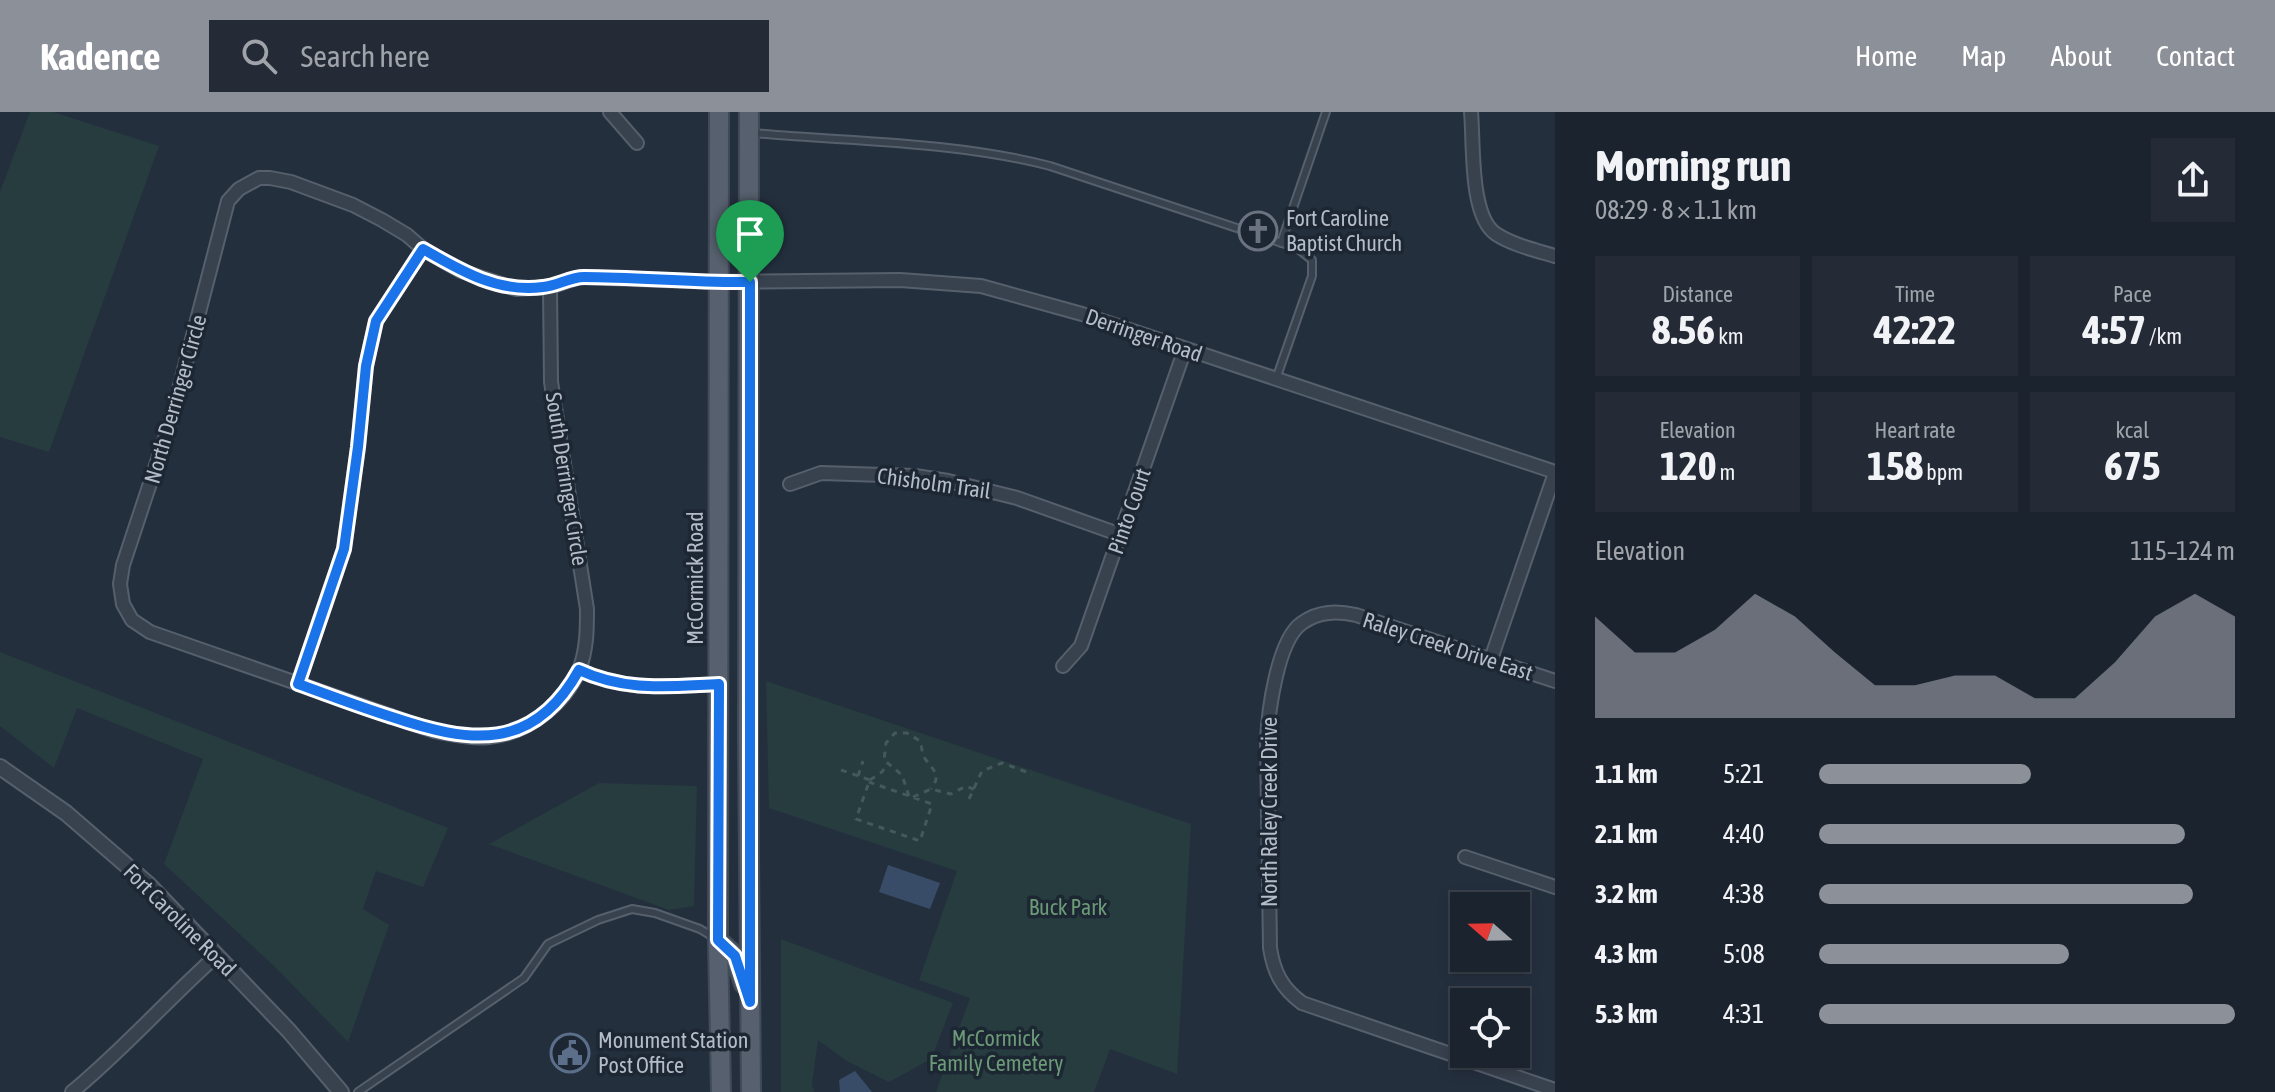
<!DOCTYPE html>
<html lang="en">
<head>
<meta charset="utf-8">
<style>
	:root { --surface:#1b232e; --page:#242b36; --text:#f1f3f6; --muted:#a0a4aa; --line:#39404a; --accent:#8c9099 }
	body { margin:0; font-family:"Asap Condensed",sans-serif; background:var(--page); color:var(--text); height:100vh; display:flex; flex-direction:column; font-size:30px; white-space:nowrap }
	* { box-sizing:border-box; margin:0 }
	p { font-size:26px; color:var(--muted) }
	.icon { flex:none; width:44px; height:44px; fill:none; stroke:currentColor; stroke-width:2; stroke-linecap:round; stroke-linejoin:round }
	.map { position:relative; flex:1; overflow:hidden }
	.panel { display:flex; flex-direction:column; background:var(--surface); width:720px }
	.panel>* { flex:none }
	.needle { width:52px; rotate:290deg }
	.fabs { position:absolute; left:1450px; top:780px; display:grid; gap:16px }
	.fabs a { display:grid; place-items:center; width:80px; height:80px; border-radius:0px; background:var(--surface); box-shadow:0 4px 12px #0003,0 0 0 2px var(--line); font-size:40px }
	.pin { position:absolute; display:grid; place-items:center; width:68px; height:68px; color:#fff; margin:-82px -34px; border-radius:50% 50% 50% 0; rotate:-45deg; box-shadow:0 0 8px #0007 }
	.pin .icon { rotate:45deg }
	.round { display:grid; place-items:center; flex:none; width:84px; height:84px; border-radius:0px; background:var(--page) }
	.head { display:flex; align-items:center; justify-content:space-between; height:136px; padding:0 40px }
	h1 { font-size:44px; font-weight:700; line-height:60px }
	.stats { display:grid; grid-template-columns:repeat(3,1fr); gap:12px; height:136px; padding:8px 40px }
	.stats div { display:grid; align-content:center; border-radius:0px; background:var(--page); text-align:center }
	.stats b { font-size:40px; font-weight:700 }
	.stats small { font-size:22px; font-weight:400 }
	.stats p { font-size:22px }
	.chart { height:224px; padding:16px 40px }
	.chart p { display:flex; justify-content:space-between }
	.chart svg { width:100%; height:144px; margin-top:8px; fill:var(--accent); opacity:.7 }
	ul { padding:0 40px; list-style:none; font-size:26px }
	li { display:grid; grid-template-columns:128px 96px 1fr; align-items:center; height:60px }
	li i { height:20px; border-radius:10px; background:var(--accent) }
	header { display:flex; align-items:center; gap:48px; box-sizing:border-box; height:112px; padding:0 40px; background:var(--accent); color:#fff }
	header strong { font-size:38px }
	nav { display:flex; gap:44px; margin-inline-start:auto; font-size:28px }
	.search { width:560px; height:72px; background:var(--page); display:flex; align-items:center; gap:20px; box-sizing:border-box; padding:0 28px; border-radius:0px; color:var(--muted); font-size:30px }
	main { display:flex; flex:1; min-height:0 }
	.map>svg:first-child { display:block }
	.green { fill:#263c3f }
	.water { fill:#394c67 }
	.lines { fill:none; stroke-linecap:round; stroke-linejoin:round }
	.service-casing { stroke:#565f6c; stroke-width:10 }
	.minor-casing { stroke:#565f6c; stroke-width:16 }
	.tertiary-casing { stroke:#565f6c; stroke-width:18 }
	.primary-casing { stroke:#414a57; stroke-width:22 }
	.path { stroke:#44595c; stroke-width:3; stroke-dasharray:6 6; stroke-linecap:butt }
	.service { stroke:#38414e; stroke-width:6 }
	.minor { stroke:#38414e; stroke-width:12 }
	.tertiary { stroke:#38414e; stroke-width:14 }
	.primary { stroke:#56606e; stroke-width:18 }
	.route-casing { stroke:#fff; stroke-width:16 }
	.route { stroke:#1a73e8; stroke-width:10 }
	.labels { text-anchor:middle; stroke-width:7; stroke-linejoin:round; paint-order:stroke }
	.poi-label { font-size:22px; fill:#b4bcc9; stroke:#1d2633; text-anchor:start }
	.street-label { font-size:22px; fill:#b4bcc9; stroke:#1d2633 }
	.park-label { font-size:22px; fill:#6b9a76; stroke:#1d2633 }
</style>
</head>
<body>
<header>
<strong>Kadence</strong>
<div class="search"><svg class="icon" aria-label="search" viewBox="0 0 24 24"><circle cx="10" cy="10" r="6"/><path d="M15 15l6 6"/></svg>Search here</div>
<nav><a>Home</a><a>Map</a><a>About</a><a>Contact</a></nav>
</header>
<main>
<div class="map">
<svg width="1555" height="980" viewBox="0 0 1555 980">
	<rect width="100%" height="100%" fill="#242f3e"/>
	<!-- green -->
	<path class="green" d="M30,0h23l106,34 -110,306 -49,-15v-245z
		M0,540l448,176 -25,59 -47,-16 -13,38 26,16 -41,117 -73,-75 -111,-103 39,-105 -126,-51 -23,60 -54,-42z
		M766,569l425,143 -14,250 -67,-25 -16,43h-158l34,-94 -51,-18 38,-109 -188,-63z
		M599,671l98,3 -3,120 -25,4 -180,-66z
		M781,827l172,64 -22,56 -42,23 -42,-21 -29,-21 -6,44 2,8h-33z"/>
	<!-- water -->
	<path class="water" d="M888,753l52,18 -10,26 -51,-17z
		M855,959l17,21h-32l-1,-12z"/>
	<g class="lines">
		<!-- service casing -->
		<g class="service-casing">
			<path id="service" d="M753,21c98,9 201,8 297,33l247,82 15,12v16l-36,103
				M1281,131l45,-131
				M358,980l166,-114 24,-34 50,-24 34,-11 23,4 45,16 15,9"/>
		</g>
		<!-- minor casing -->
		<g class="minor-casing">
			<path id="minor" d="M610,0l27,31
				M1471,0c3,30 -2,104 25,122 17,11 39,16 59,22
				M550,175l1,95 36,227c0,20 0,41 -8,61 -14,34 -53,64 -90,67 -18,2 -37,-3 -55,-6l-284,-99 -18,-12 -9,-16 -3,-20 3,-19 48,-145 57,-219 11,-12 20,-11h11l21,4 62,23 29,15 25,15 16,14 38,22 55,18 34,-2 30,-10 138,5 182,-2 81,6 101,28 473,158
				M790,372l31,-11 94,3 33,5 69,17 104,37
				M1491,547l64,-186
				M1063,554l18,-20 104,-297
				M579,558c45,22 91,16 140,14
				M1555,569l-199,-66c-19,-4 -37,-4 -54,8 -25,17 -34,91 -35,119l3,206c4,25 12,40 32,55l253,87
				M298,572l46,-135 14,-102 8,-81 10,-45 47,-72
				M1465,745l90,30
				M72,980c51,-42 95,-92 144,-136"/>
		</g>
		<!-- tertiary casing -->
		<g class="tertiary-casing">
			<path id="tertiary" d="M0,655l66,46 82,71 141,147 52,61"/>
		</g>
		<!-- primary casing -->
		<g class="primary-casing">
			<path id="primary" d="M719,0l-1,828 3,152
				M749,0l-1,627 3,353
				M718,828l17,16 9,28"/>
		</g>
		<!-- path -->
		<path class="path" d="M841,658l29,10 -1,2 -13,37 64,22 12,-37 -63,-22
			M858,664l5,-15
			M870,668l12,-8 5,-8
			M909,684l-7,-21 -18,-15 2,-17 9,-10h12l13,8c2,6 2,14 6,19 9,12 15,15 5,29
			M913,685l18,-8 20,5 15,-8 12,5
			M969,687l13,-28 20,-8 30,11"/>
		<!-- service -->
		<use href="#service" class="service"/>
		<!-- minor -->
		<use href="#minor" class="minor"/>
		<!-- tertiary -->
		<use href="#tertiary" class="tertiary"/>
		<!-- primary -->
		<use href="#primary" class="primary"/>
	</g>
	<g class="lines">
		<!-- route casing -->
		<g class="route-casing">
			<path id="route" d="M423,137c38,22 75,44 120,38 14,-1 27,-10 41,-10 55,0 110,6 166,5v720l-15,-46 -17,-16 1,-256c-50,2 -93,8 -140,-14 -46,83 -110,73 -187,47 -32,-10 -63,-22 -94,-33l46,-135 14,-102 8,-81 10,-45z"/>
		</g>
		<!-- route -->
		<use href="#route" class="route"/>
	</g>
	<!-- icons -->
	<defs>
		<g id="church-ring" transform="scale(2)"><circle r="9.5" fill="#1d2633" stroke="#6b7280" stroke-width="1.5"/><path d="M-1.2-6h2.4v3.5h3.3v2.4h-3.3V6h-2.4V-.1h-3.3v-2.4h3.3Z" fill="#6b7280"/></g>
		<g id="civic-ring" transform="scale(2)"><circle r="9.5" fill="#1d2633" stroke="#5c6f8a" stroke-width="1.5"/><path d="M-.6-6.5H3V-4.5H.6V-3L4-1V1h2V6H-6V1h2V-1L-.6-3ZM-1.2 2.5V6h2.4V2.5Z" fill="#5c6f8a"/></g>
	</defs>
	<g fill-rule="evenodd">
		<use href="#church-ring" x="1258" y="119"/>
		<use href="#civic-ring" x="570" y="941"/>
	</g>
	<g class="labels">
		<!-- poi labels -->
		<g class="poi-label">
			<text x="1286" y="114">Fort Caroline<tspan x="1286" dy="25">Baptist Church</tspan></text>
			<text x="598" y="936">Monument Station<tspan x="598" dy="25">Post Office</tspan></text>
		</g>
		<!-- street labels -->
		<g class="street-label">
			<text transform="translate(1144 223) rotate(19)" y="8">Derringer Road</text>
			<text transform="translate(175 287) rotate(-74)" y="8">North Derringer Circle</text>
			<text transform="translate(567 367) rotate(81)" y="8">South Derringer Circle</text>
			<text transform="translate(934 371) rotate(8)" y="8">Chisholm Trail</text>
			<text transform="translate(1129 399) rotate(-71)" y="8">Pinto Court</text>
			<text transform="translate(695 466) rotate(-90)" y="8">McCormick Road</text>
			<text transform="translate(1448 534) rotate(18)" y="8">Raley Creek Drive East</text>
			<text transform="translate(1269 700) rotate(-90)" y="8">North Raley Creek Drive</text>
			<text transform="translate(180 808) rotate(45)" y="8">Fort Caroline Road</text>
		</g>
		<!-- park labels -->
		<g class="park-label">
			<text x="1068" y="803">Buck Park</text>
			<text x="996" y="934">McCormick<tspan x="996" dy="25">Family Cemetery</tspan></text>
		</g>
	</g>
</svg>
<div class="fabs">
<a><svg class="needle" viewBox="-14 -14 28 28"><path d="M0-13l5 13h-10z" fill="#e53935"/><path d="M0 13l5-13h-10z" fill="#a0a4aa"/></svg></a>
<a><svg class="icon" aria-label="locate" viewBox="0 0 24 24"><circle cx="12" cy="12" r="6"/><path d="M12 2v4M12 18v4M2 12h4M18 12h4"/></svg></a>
</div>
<div class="pin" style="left:750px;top:170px;background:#1e9e55"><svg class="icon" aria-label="arrive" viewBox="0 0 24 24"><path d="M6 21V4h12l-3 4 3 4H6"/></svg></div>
</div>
<section class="panel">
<div class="head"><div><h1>Morning run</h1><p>08:29 · 8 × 1.1 km</p></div><a class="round"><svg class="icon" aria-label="share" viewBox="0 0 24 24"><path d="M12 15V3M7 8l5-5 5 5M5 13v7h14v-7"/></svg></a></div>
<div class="stats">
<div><p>Distance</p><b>8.56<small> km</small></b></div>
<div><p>Time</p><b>42:22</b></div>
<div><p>Pace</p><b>4:57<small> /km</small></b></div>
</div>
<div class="stats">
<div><p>Elevation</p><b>120<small> m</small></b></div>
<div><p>Heart rate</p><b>158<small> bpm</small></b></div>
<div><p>kcal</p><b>675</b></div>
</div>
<div class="chart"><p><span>Elevation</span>115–124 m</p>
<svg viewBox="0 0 160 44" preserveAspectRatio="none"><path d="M0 44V13L10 24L20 24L30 17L40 6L50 13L60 24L70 34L80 34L90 31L100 31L110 38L120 38L130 27L140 13L150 6L160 13V44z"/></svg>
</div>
<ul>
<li><b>1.1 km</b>5:21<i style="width:51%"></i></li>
<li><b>2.1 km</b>4:40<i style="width:88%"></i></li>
<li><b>3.2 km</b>4:38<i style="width:90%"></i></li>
<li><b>4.3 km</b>5:08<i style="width:60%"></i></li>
<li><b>5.3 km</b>4:31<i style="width:100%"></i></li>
</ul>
</section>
</main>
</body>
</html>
